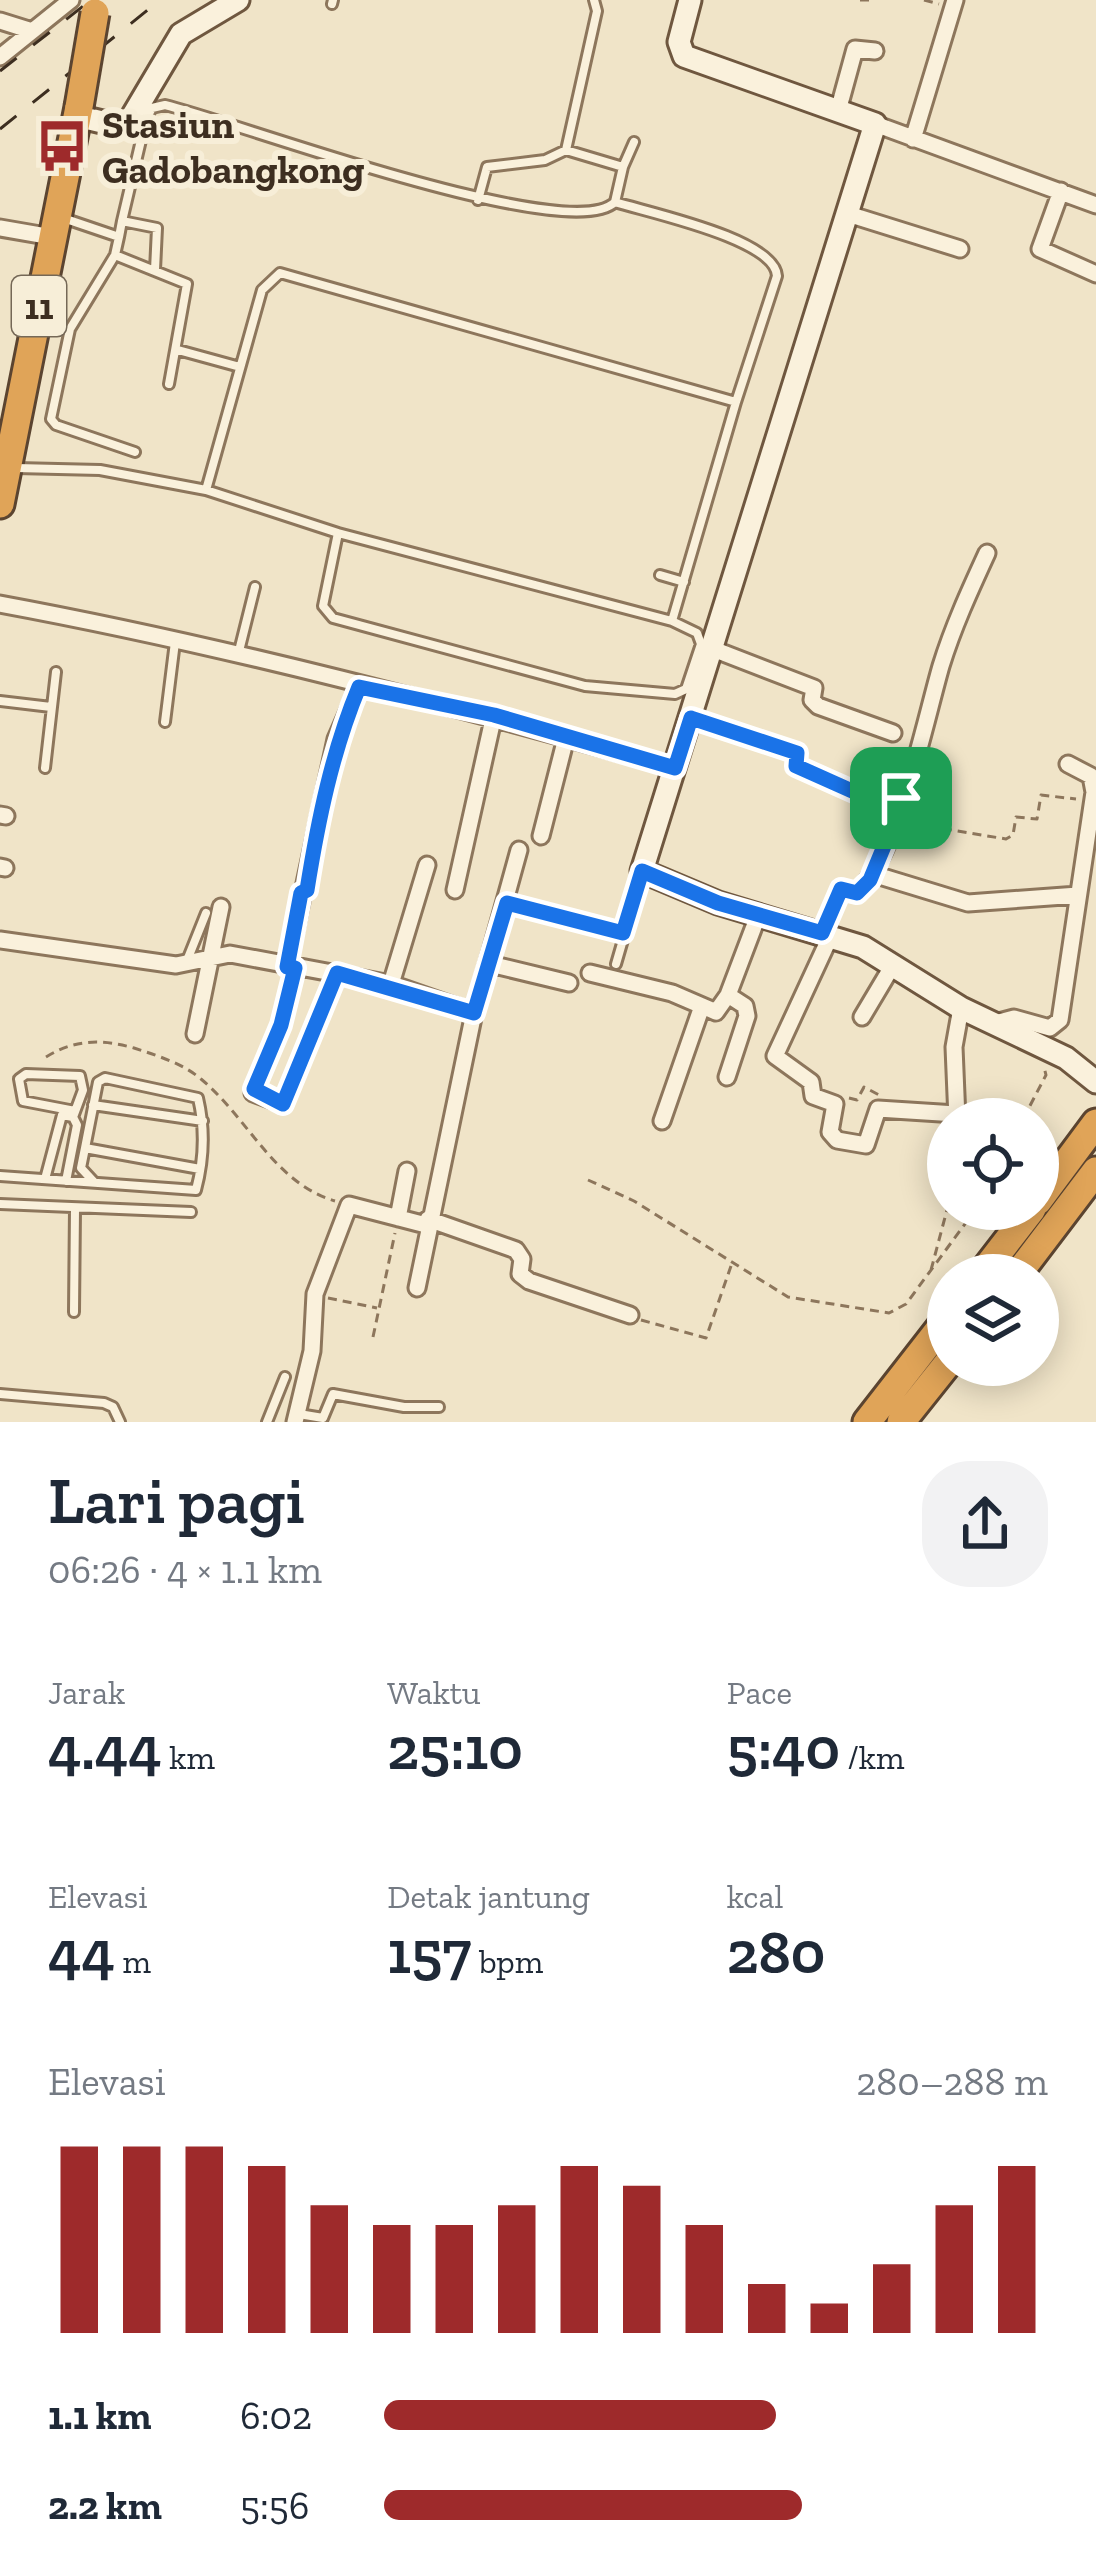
<!DOCTYPE html>
<html lang="id">
<head>
<meta charset="utf-8">
<style>
	:root { --surface:#fff; --page:#f2f2f3; --text:#1f2937; --muted:#747a83; --accent:#9e2a2b }
	body { margin:0; font-family:"Zilla Slab",serif; background:var(--page); color:var(--text); height:100vh; display:flex; flex-direction:column; font-size:45px; white-space:nowrap }
	* { box-sizing:border-box; margin:0 }
	p { font-size:39px; color:var(--muted) }
	.icon { flex:none; width:66px; height:66px; fill:none; stroke:currentColor; stroke-width:2; stroke-linecap:round; stroke-linejoin:round }
	.map { position:relative; height:1422px; overflow:hidden }
	.sheet { display:flex; flex-direction:column; background:var(--surface); flex:1 }
	.sheet>* { flex:none }
	.controls { position:absolute; left:927px; top:1098px; display:grid; gap:24px }
	.controls a { display:grid; place-items:center; width:132px; height:132px; border-radius:50%; background:var(--surface); box-shadow:0 6px 30px #0003; font-size:60px }
	.pin { position:absolute; display:grid; place-items:center; width:102px; height:102px; color:#fff; margin:-51px; border-radius:24px; box-shadow:0 6px 18px #0006 }
	.round { display:grid; place-items:center; flex:none; width:126px; height:126px; border-radius:48px; background:var(--page) }
	.headline { display:flex; align-items:center; justify-content:space-between; height:204px; padding:0 48px }
	h1 { font-size:66px; font-weight:600; line-height:90px }
	.figures { display:grid; grid-template-columns:repeat(3,1fr); gap:18px; height:204px; padding:12px 48px }
	.figures div { display:grid; align-content:center }
	.figures b { font-size:60px; font-weight:600 }
	.figures small { font-size:33px; font-weight:400 }
	.figures p { font-size:33px }
	.chart { height:336px; padding:24px 48px }
	.chart p { display:flex; justify-content:space-between }
	.chart svg { width:100%; height:216px; margin-top:12px; stroke:var(--accent); stroke-width:6 }
	ul { padding:0 48px; list-style:none; font-size:39px }
	li { display:grid; grid-template-columns:192px 144px 1fr; align-items:center; height:90px }
	li i { height:30px; border-radius:15px; background:var(--accent) }
	.map>svg:first-child { display:block }
	.lines { fill:none; stroke-linecap:round; stroke-linejoin:round }
	.lane-casing { stroke:#8d765c; stroke-width:14 }
	.street-casing { stroke:#8d765c; stroke-width:21 }
	.secondary-casing { stroke:#6f573f; stroke-width:27 }
	.highway-casing { stroke:#5b4430; stroke-width:33 }
	.path { stroke:#8d765c; stroke-width:3; stroke-dasharray:9 6; stroke-linecap:butt }
	.lane { stroke:#faf1dc; stroke-width:8 }
	.street { stroke:#faf1dc; stroke-width:15 }
	.secondary { stroke:#faf1dc; stroke-width:21 }
	.highway { stroke:#e0a458; stroke-width:27 }
	.rail { stroke:#3d2e20; stroke-width:3; stroke-dasharray:21 21; stroke-linecap:butt }
	.highway-bridge-casing { stroke:#5b4430; stroke-width:33; stroke-linecap:butt }
	.highway-bridge { stroke:#e0a458; stroke-width:27 }
	.route-casing { stroke:#fff; stroke-width:24 }
	.route { stroke:#1a73e8; stroke-width:15 }
	.labels { text-anchor:middle; stroke-width:12; stroke-linejoin:round; paint-order:stroke }
	.shield { fill:#f7eed8; stroke:#756857; stroke-width:3 }
	.shield-label { font-size:36px; font-weight:bold; fill:#3d2e20 }
	.poi-label { font-size:39px; font-weight:bold; fill:#3d2e20; stroke:#f7eed8; text-anchor:start }
</style>
</head>
<body>
<div class="map">
<svg width="1096" height="1422" viewBox="0 0 1096 1422">
	<rect width="100%" height="100%" fill="#f0e4c8"/>
	<g class="lines">
		<!-- lane casing -->
		<g class="lane-casing">
			<path id="lane" d="M332,4l1,-4
				M566,150l31,-139 -3,-11
				M623,167l11,-25
				M478,200l9,-33 58,-7 21,-10 57,17 -8,35
				M63,218l56,19 3,-16 35,7 -2,42
				M122,221l24,-102 6,-11 13,-3c71,17 405,142 450,97 35,11 160,37 162,74l-41,126
				M119,237l-4,18 72,29 -18,100
				M115,255l-45,74 -19,90 5,6 79,27
				M178,350l62,17
				M16,468l84,2 106,20 56,-200 18,-17 456,129 -64,219
				M206,490l132,43 -15,73 10,12 252,68 90,8 11,-5 15,-45 -4,-11 -25,-12 -334,-88
				M660,575l24,7
				M238,655l17,-68
				M0,701l51,6
				M165,722l10,-80
				M45,768l11,-96
				M186,963l20,-50
				M616,964l9,-31
				M93,1105l110,16
				M73,1117l10,-27 -3,-14 -54,-2 -7,5 4,22 52,10
				M85,1148l-4,20 13,14
				M0,1176l196,14c8,-30 9,-62 2,-92l-93,-20 -7,4 -13,66 115,21
				M45,1179l17,-64 11,2 4,8 -11,56
				M0,1204l191,8
				M74,1312l1,-103
				M0,1394l104,9 9,4 7,15
				M299,1414l24,4 10,-24 71,13h35
				M267,1422l18,-45"/>
		</g>
		<!-- street casing -->
		<g class="street-casing">
			<path id="street" d="M0,21l32,10
				M0,57l71,-57
				M838,111l17,-62 20,2
				M875,124l221,81
				M913,139l42,-139
				M1061,191l-21,58 56,25
				M848,214l112,35
				M0,228l52,9
				M0,604c227,42 452,102 675,164
				M713,649l101,39 -2,12 6,6 75,27
				M691,718l69,23
				M0,815l6,1
				M541,836l25,-98
				M0,867l5,1
				M873,874l95,29 110,-8
				M455,890l39,-175
				M507,903l116,30 19,-62
				M822,933l19,-44 16,4c42,-42 67,-168 84,-227 12,-39 29,-76 46,-113
				M831,935l-56,121 36,26 2,14 22,8 -5,28 7,8 29,5 12,-36 78,5
				M0,940l176,25 54,-11 161,30 83,29
				M490,964l79,19
				M287,967l49,-228 23,-52
				M295,968l-14,57 -28,68 30,11 54,-131
				M590,973l82,20 44,19 12,-17 30,-79
				M391,984l36,-119
				M862,1017l31,-52
				M999,1022l15,-4 36,10 10,-8 34,-228 -3,-16 -23,-12
				M195,1034l26,-127
				M727,1077l20,-61 -2,-10 -17,-11
				M957,1119l-3,-72 7,-39
				M662,1121l39,-112
				M398,1218l9,-47
				M428,1219l88,31 6,9 -2,15 9,7 101,34
				M417,1288l57,-275 45,-163
				M295,1422l17,-71 3,-57 34,-89 77,20"/>
		</g>
		<!-- secondary casing -->
		<g class="secondary-casing">
			<path id="secondary" d="M690,0l-11,42 5,14 191,68 -233,747 76,32 145,44 98,61 105,50 30,24
				M77,116l42,10 11,-6 51,-86 57,-34"/>
		</g>
		<!-- highway casing -->
		<g class="highway-casing">
			<path id="highway" d="M0,504l79,-397
				M1038,1201l58,-78
				M981,1275l51,-66
				M1017,1275l79,-104
				M867,1422l81,-104
				M901,1422l47,-59"/>
		</g>
		<!-- path -->
		<path class="path" d="M860,0h12
			M924,0l15,4
			M773,746l24,7 -1,14 65,28 6,-9 25,9
			M913,809l16,5 -2,12 79,13 7,-4 3,-18 21,2 4,-24 35,4
			M46,1057c29,-18 56,-18 88,-9 24,8 48,15 67,31 48,40 73,104 134,122
			M849,1098l8,2 7,-13 17,9
			M1023,1119l23,-44 -2,-8
			M588,1180l46,21 154,96 101,16 17,-9 70,-95
			M931,1270l17,-64
			M328,1298l49,10
			M641,1320l65,18 25,-72
			M373,1337l22,-104"/>
		<!-- lane -->
		<use href="#lane" class="lane"/>
		<!-- street -->
		<use href="#street" class="street"/>
		<!-- secondary -->
		<use href="#secondary" class="secondary"/>
		<!-- highway -->
		<use href="#highway" class="highway"/>
		<!-- rail -->
		<path class="rail" d="M0,71l91,-71
			M0,129l160,-129"/>
		<!-- highway-bridge casing -->
		<g class="highway-bridge-casing">
			<path id="highway-bridge" d="M79,107l16,-94"/>
		</g>
		<!-- highway-bridge -->
		<use href="#highway-bridge" class="highway-bridge"/>
	</g>
	<g class="lines">
		<!-- route casing -->
		<g class="route-casing">
			<path id="route" d="M359,687l135,28 181,53 16,-50 106,35 -1,13 65,29 6,-9 34,12 -2,12 -29,70 -13,13 -16,-4 -19,44 -104,-30 -76,-32 -19,62 -116,-30 -33,110 -137,-40 -54,131 -29,-15 27,-64 14,-57 -8,-1 14,-74 6,-3c11,-69 25,-138 52,-203z"/>
		</g>
		<!-- route -->
		<use href="#route" class="route"/>
	</g>
	<!-- icons -->
	<defs>
		<g id="bus-bare" transform="scale(4.14)"><path d="M-5-6H5V4H4V6H2V4H-2V6H-4V4H-5ZM-3.5-4V0h7V-4ZM-3.5 1.2v1.5H-2V1.2ZM2 1.2v1.5H3.5V1.2Z" fill="#9e2a2b" stroke="#f7eed8" stroke-width="2.5" paint-order="stroke"/></g>
	</defs>
	<g fill-rule="evenodd">
		<use href="#bus-bare" x="62" y="146"/>
	</g>
	<g class="labels">
		<!-- shield labels -->
		<rect class="shield" x="12" y="276" width="54" height="60" rx="9"/>
		<g class="shield-label">
			<text x="39" y="319">11</text>
		</g>
		<!-- poi labels -->
		<g class="poi-label">
			<text x="102" y="138">Stasiun<tspan x="102" dy="45">Gadobangkong</tspan></text>
		</g>
	</g>
</svg>
<div class="controls">
<a><svg class="icon" aria-label="locate" viewBox="0 0 24 24"><circle cx="12" cy="12" r="6"/><path d="M12 2v4M12 18v4M2 12h4M18 12h4"/></svg></a>
<a><svg class="icon" aria-label="layers" viewBox="0 0 24 24"><path d="M12 4l9 5-9 5-9-5zM3 14l9 5 9-5"/></svg></a>
</div>
<div class="pin" style="left:901px;top:798px;background:#1e9e55"><svg class="icon" aria-label="arrive" viewBox="0 0 24 24"><path d="M6 21V4h12l-3 4 3 4H6"/></svg></div>
</div>
<section class="sheet">
<div class="headline"><div><h1>Lari pagi</h1><p>06:26 · 4 × 1.1 km</p></div><a class="round"><svg class="icon" aria-label="share" viewBox="0 0 24 24"><path d="M12 15V3M7 8l5-5 5 5M5 13v7h14v-7"/></svg></a></div>
<div class="figures">
<div><p>Jarak</p><b>4.44<small> km</small></b></div>
<div><p>Waktu</p><b>25:10</b></div>
<div><p>Pace</p><b>5:40<small> /km</small></b></div>
</div>
<div class="figures">
<div><p>Elevasi</p><b>44<small> m</small></b></div>
<div><p>Detak jantung</p><b>157<small> bpm</small></b></div>
<div><p>kcal</p><b>280</b></div>
</div>
<div class="chart"><p><span>Elevasi</span>280–288 m</p>
<svg viewBox="0 0 160 44" preserveAspectRatio="none"><path d="M5 44V6M15 44V6M25 44V6M35 44V10M45 44V18M55 44V22M65 44V22M75 44V18M85 44V10M95 44V14M105 44V22M115 44V34M125 44V38M135 44V30M145 44V18M155 44V10"/></svg>
</div>
<ul>
<li><b>1.1 km</b>6:02<i style="width:59%"></i></li>
<li><b>2.2 km</b>5:56<i style="width:63%"></i></li>
</ul>
</section>
</body>
</html>
